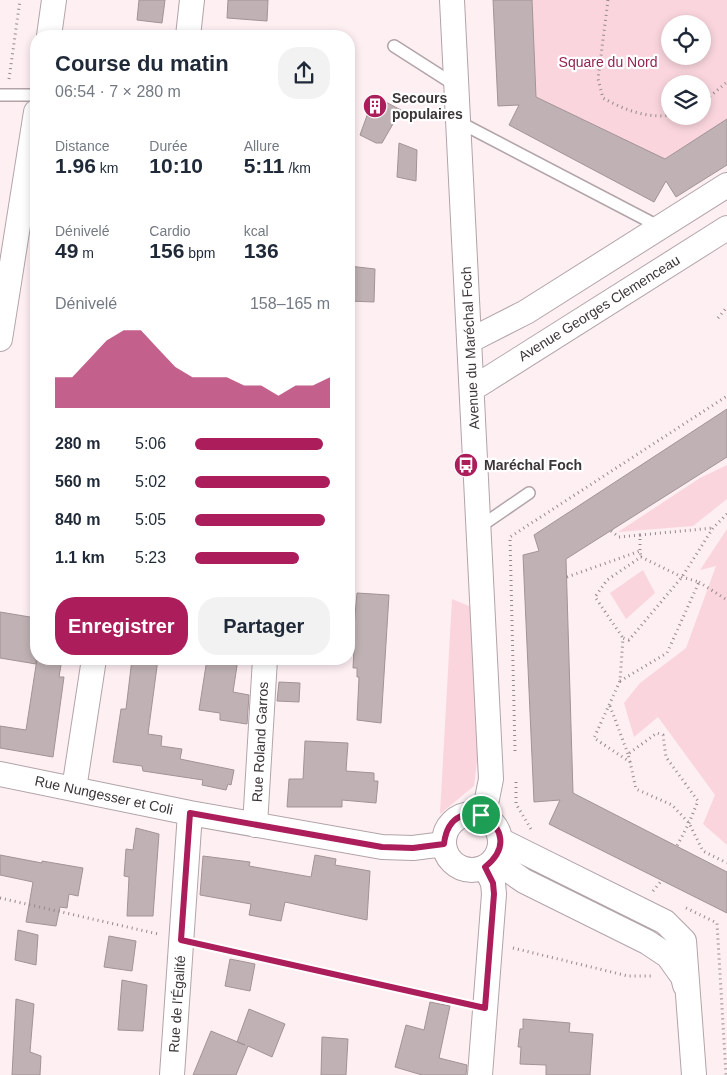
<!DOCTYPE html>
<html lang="fr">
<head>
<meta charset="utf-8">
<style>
	:root { --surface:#fff; --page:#f2f2f3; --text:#1f2937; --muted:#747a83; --accent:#ab1e5b }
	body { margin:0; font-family:Helvetica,sans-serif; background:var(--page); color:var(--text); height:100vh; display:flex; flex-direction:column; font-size:19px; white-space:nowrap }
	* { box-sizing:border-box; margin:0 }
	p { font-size:16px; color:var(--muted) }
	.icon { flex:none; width:28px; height:28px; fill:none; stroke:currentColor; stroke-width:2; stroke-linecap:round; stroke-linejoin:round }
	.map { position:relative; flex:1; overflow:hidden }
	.drawer { position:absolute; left:30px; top:30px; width:325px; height:635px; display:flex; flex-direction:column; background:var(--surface); border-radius:20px; box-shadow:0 2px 8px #0003 }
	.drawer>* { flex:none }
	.tools { position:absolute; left:661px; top:15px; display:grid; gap:10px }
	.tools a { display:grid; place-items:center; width:50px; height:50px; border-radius:50%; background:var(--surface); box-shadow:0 2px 8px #0003; font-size:25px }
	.pin { position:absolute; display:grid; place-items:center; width:42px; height:42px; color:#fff; margin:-21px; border:2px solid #fff; border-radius:50%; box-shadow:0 1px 5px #0007 }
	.round { display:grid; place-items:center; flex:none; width:52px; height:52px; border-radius:20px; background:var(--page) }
	.headline { display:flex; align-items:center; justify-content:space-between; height:85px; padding:0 25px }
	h1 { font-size:22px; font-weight:600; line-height:38px }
	.metrics { display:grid; grid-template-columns:repeat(3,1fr); gap:8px; height:85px; padding:5px 25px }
	.metrics div { display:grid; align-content:center }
	.metrics b { font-size:21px; font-weight:600 }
	.metrics small { font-size:14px; font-weight:400 }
	.metrics p { font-size:14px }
	.chart { height:140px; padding:10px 25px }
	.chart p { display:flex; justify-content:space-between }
	.chart svg { width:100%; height:90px; margin-top:5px; fill:var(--accent); opacity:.7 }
	.button { display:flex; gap:10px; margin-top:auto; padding:10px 25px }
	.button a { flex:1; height:58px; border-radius:20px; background:var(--accent); color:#fff; font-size:20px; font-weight:600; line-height:58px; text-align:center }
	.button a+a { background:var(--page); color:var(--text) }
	ul { padding:0 25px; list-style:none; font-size:16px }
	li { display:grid; grid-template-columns:80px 60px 1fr; align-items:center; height:38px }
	li i { height:12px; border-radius:6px; background:var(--accent) }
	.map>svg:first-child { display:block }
	.green { fill:#fad5de; fill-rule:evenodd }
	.building { fill:#bfb1b4; stroke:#a19396 }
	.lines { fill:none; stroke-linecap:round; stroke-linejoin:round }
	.lane-casing { stroke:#b2a4a8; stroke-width:14 }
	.street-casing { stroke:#b2a4a8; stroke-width:26 }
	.path { stroke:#948a8d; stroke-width:3; stroke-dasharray:1 4; stroke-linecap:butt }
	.lane { stroke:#fff; stroke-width:11 }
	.street { stroke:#fff; stroke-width:24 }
	.route-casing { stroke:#fff; stroke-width:10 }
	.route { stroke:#ab1e5b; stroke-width:6 }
	.labels { text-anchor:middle; stroke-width:4.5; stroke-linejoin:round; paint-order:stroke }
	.park-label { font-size:14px; fill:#942350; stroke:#fff }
	.poi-label { font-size:14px; font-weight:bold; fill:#3b3537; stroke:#fff; text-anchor:start }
	.street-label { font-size:14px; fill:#3b3537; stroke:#fff }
</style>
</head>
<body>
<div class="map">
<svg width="727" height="1075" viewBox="0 0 727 1075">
	<rect width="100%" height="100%" fill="#feeff3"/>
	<!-- green -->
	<path class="green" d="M532,0h195v119l-62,40 -129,-62zM670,24h32v32h-32zM670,84h32v32h-32z
		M727,465v34l-34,27 -75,6 82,-54z
		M727,529v316l-24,-21 12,-29 -57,-78 -24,20 -10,-34 16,-20 46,-35 30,-82 -16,4z
		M643,570l12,23 -29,26 -16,-26z
		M452,599l24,10 6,111 -8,66 -34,28z"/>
	<!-- building -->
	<path class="building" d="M139,0h26l-3,23 -25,-3z
		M228,0h40l-1,21 -40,-3z
		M493,0h39l4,97 129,62 62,-40v46l-51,32 -10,-16 -12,21 -145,-77 10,-20 -21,1z
		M374,96l27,14 -19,33h-6l-16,-8z
		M399,143l18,7 -1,31 -19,-4z
		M349,266l26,3 -1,33 -25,-1z
		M727,409v48l-161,102 7,234 154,79v41l-178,-89 11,-24 -26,2 -11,-247 16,-4 -5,-16z
		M357,593l32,2 -8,128 -24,-3 2,-43h-2v-9h-4l1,-19h-2z
		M0,612l36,6v46l-36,-6z
		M37,659h25l-3,18h5l-11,80 -53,-9v-22l26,4z
		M132,659h26l-10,75 14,2 -1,10 21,3 -2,10 54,11 -3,15 -3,-1 -2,6 -24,-5 1,-5 -60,-9 -1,-5 -29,-4 8,-53h5z
		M207,659h31l-5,33 16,3 -2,29 -27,-4v-7l-21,-3z
		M279,682l21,1 -1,19 -22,-1z
		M305,741l43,2 -2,28 28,2v8h4l-2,22 -34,-3v7h-55l2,-28h14z
		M136,828l23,6 -6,82h-26l2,-39 -5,-1 2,-27 7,1z
		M0,855l42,8v-2l41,7 -5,28 -9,-2 -2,14 -7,-1 -4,19 -30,-4 7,-40 -33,-7z
		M315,855l21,4 -1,6 35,6 -3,49 -82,-18 -4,19 -32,-6 2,-11 -51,-9 3,-39 47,6 -1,4 62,11z
		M18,930l20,5 -2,30 -21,-5z
		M109,936l27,5 -4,30 -28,-4z
		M230,959l25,5 -5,27 -25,-5z
		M122,980l25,5 -4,46 -25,-1z
		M16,999l18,5 -4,48 11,4 -1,19h-28z
		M430,1002l20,4 -11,52 28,7 -1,10h-44l-27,-8 11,-42 18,5z
		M249,1009l36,15 -13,33 -24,-11 -12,29h-43l18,-44 34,14 -8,-3z
		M523,1019l47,4 -1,9 24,2 -3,41h-44v-10l-26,-1 1,-17h-3l2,-18h3z
		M322,1037l26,2 -2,36h-25z"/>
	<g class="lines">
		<!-- lane casing -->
		<g class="lane-casing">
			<path id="lane" d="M394,46l61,39
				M0,95h36
				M459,122l201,105
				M478,528l51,-35"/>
		</g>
		<!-- street casing -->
		<g class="street-casing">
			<path id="street" d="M452,0l39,779 -4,20 -6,16
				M49,36l5,-36
				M188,36l4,-36
				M0,339l36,-227
				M469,341l57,-29 201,-127
				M472,389l255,-161
				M0,774l190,39 192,34 31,1 31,-4
				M74,789l20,-130
				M444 842a28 28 0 1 1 56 0a28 28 0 1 1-56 0Z
				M255,825l10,-166
				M500,840l165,82 19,19 10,134
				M494,860l30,21 123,61 21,14 15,21 2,8
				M172,1075l18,-262
				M480,1075l14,-181 -1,-11 -8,-16"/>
		</g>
		<!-- path -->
		<path class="path" d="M608,0l-10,79 5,19c20,11 44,21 67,17
			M9,79l11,-79
			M702,103l25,-21
			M718,318l9,-11
			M727,514l-14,14 -31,49 -53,63 -6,-2 -3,43 -26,57 36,24 6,27 36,16 17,18 14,28 24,12
			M611,531l8,6 21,-2v16
			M640,535l73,-7
			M567,577l73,-26 1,6
			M699,582l28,18
			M620,681l47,-28 32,-71 -17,-5 -41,-20 -34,23 -12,17 28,41
			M610,706l18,48
			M515,751l-5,-214 217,-141
			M630,762l-2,-8 29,-21 6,2 3,22 32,44 -9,22 -12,23
			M516,782v22l15,25
			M653,891l9,-11
			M0,898l158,36
			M686,908l31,15 9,152
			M203,944l260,59
			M513,948l115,28h25"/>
		<!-- lane -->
		<use href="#lane" class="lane"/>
		<!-- street -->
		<use href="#street" class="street"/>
	</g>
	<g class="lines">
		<!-- route casing -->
		<g class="route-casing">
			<path id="route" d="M190,813l192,34 31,1 31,-4c7,-61 90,-15 41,23l8,16 1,11 -9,114 -304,-68z"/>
		</g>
		<!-- route -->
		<use href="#route" class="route"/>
	</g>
	<!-- icons -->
	<defs>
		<g id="building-disc" transform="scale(1.25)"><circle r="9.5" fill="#ab1e5b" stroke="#fff"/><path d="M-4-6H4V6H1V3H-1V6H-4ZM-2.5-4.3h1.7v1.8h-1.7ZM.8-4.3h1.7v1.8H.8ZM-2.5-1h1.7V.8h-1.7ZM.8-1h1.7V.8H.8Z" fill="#fff"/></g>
		<g id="bus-disc" transform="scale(1.25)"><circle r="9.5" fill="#ab1e5b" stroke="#fff"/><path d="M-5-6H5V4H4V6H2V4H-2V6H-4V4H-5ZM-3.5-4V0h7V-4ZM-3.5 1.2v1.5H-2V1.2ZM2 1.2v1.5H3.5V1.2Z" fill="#fff"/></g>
	</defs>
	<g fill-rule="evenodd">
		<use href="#building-disc" x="375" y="106"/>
		<use href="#bus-disc" x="466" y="465"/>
	</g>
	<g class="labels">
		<!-- park labels -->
		<g class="park-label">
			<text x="608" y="67">Square du Nord</text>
		</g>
		<!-- poi labels -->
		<g class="poi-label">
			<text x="392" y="103">Secours<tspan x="392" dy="16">populaires</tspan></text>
			<text x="484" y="470">Maréchal Foch</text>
		</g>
		<!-- street labels -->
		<g class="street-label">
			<text transform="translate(599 308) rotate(-32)" y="5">Avenue Georges Clemenceau</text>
			<text transform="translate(470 348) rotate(-93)" y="5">Avenue du Maréchal Foch</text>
			<text transform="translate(260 742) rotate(-87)" y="5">Rue Roland Garros</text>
			<text transform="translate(104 795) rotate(12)" y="5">Rue Nungesser et Coli</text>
			<text transform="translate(177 1004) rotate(-86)" y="5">Rue de l'Égalité</text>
		</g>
	</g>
</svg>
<div class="tools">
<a><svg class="icon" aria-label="locate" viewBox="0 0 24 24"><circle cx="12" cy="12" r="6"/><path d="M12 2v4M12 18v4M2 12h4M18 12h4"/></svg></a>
<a><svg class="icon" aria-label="layers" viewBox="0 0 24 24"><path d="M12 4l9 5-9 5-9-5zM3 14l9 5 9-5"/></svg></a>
</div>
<div class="pin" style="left:481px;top:815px;background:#1e9e55"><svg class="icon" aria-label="arrive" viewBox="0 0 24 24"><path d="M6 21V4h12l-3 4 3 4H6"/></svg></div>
<section class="drawer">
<div class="headline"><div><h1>Course du matin</h1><p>06:54 · 7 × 280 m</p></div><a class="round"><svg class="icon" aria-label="share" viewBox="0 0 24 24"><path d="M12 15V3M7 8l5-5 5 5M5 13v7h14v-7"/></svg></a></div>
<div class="metrics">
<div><p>Distance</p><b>1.96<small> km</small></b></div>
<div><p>Durée</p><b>10:10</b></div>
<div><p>Allure</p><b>5:11<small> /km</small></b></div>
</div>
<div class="metrics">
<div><p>Dénivelé</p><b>49<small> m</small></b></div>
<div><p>Cardio</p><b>156<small> bpm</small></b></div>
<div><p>kcal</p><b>136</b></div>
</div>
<div class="chart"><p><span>Dénivelé</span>158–165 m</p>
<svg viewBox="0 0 160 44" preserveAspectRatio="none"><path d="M0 44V29L10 29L20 20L30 11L40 6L50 6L60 15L70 24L80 29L90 29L100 29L110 33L120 33L130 38L140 33L150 33L160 29V44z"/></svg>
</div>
<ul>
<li><b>280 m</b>5:06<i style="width:95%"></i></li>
<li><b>560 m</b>5:02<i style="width:100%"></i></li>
<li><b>840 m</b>5:05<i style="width:96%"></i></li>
<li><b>1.1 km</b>5:23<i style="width:77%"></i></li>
</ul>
<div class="button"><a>Enregistrer</a><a>Partager</a></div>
</section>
</div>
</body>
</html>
